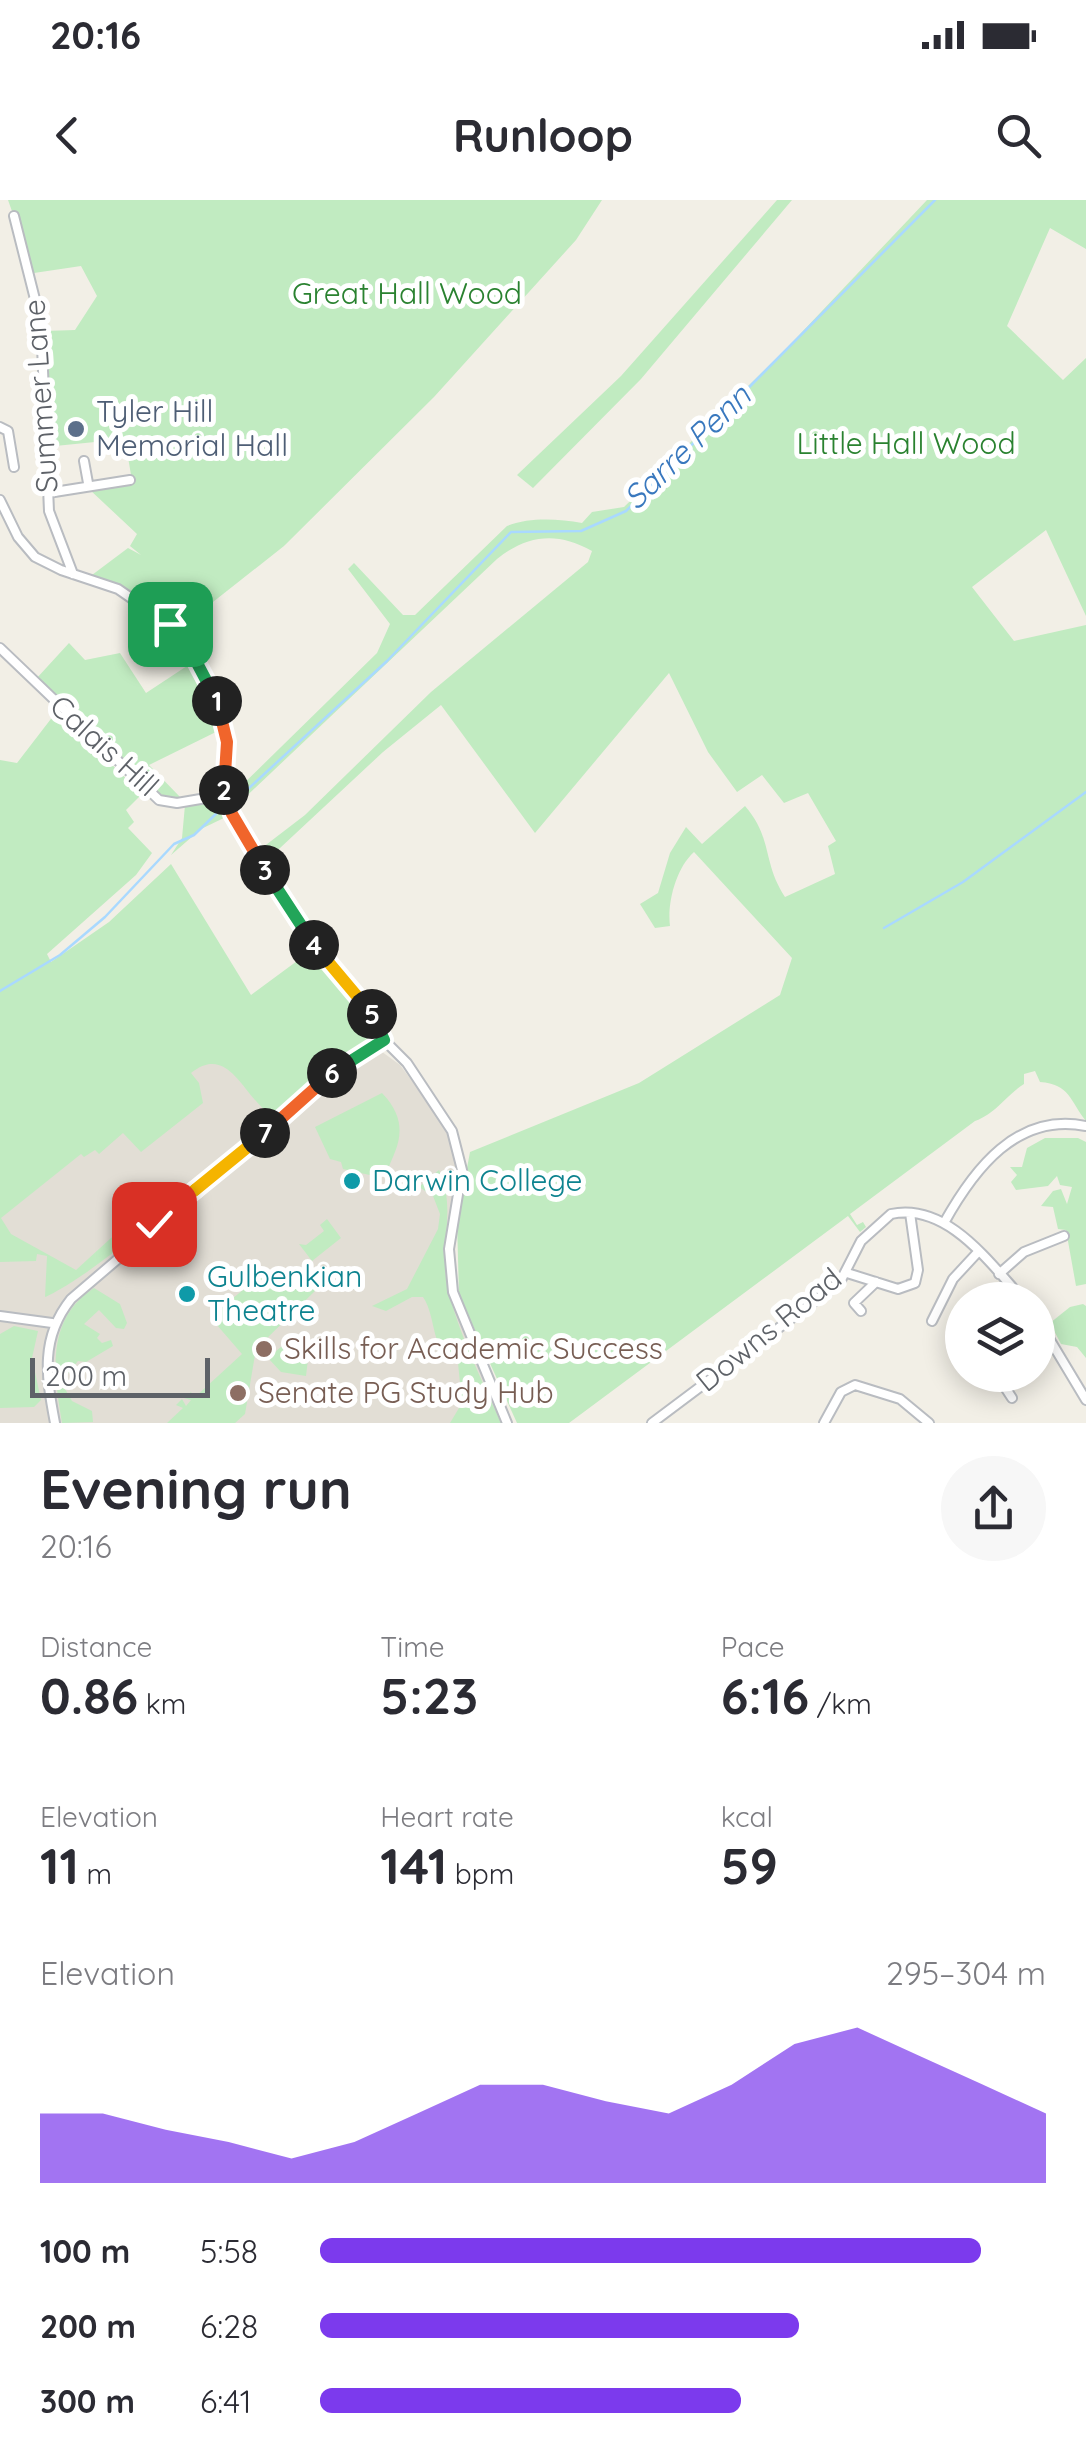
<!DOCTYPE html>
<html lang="en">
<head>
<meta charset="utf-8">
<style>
	:root { --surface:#fff; --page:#f7f7f7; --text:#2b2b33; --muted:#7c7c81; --accent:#7c3aed }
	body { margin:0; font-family:Quicksand,sans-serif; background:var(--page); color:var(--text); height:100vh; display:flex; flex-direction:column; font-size:38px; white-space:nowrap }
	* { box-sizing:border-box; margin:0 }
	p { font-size:32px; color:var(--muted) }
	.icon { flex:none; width:55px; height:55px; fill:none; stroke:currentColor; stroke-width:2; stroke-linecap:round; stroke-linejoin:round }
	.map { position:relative; height:1223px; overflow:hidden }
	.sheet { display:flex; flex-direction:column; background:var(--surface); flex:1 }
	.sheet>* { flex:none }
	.tools { position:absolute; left:945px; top:1082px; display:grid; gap:20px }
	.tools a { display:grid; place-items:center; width:110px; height:110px; border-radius:50%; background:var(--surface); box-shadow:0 5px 25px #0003; font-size:50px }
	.scale { position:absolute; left:30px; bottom:25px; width:180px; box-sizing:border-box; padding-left:10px; border:5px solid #5e6268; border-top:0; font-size:28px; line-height:35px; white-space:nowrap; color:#5e6268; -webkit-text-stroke:8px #fff; paint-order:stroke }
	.pin { position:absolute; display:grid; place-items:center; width:85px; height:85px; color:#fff; margin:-42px; border-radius:20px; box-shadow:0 5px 15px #0006 }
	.km { position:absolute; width:50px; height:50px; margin:-25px; border-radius:50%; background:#222; color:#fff; font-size:28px; line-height:50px; text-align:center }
	.round { display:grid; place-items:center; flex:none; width:105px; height:105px; border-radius:52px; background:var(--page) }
	.head { display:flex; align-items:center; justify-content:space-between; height:170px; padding:0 40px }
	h1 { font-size:55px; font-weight:700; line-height:75px }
	.stats { display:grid; grid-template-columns:repeat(3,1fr); gap:15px; height:170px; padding:10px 40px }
	.stats div { display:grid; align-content:center }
	.stats b { font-size:50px; font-weight:700 }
	.stats small { font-size:28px; font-weight:400 }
	.stats p { font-size:28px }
	.chart { height:280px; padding:20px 40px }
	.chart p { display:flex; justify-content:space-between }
	.chart svg { width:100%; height:180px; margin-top:10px; fill:var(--accent); opacity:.7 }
	ul { padding:0 40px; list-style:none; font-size:32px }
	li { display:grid; grid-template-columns:160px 120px 1fr; align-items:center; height:75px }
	li i { height:25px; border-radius:12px; background:var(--accent) }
	.status { display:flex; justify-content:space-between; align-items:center; height:70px; padding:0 50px; background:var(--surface); direction:ltr }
	.status svg { height:28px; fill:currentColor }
	header { display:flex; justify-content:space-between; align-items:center; height:130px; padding:0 40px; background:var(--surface); font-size:45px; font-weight:700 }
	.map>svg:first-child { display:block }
	.education { fill:#e2ded5 }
	.green { fill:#c1ebc1 }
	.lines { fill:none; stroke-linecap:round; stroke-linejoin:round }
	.stream { stroke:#a9d9ff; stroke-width:2.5 }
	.minor-casing { stroke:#b9bcc1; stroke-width:12 }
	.minor { stroke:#fff; stroke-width:8 }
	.split-1-casing { stroke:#fff; stroke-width:20 }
	.split-2-casing { stroke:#fff; stroke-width:20 }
	.split-3-casing { stroke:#fff; stroke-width:20 }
	.split-4-casing { stroke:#fff; stroke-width:20 }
	.split-5-casing { stroke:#fff; stroke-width:20 }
	.split-6-casing { stroke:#fff; stroke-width:20 }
	.split-7-casing { stroke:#fff; stroke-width:20 }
	.split-8-casing { stroke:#fff; stroke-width:20 }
	.split-9-casing { stroke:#fff; stroke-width:20 }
	.split-1 { stroke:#22a559; stroke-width:12 }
	.split-2 { stroke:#f0652b; stroke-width:12 }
	.split-3 { stroke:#f0652b; stroke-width:12 }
	.split-4 { stroke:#22a559; stroke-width:12 }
	.split-5 { stroke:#f5b400; stroke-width:12 }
	.split-6 { stroke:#22a559; stroke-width:12 }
	.split-7 { stroke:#f0652b; stroke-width:12 }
	.split-8 { stroke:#f5b400; stroke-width:12 }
	.split-9 { stroke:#f5b400; stroke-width:12 }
	.service-dot { fill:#5c6f8a; stroke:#fff; stroke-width:4 }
	.culture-dot { fill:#0f9aa8; stroke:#fff; stroke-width:4 }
	.education-dot { fill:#8d6e63; stroke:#fff; stroke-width:4 }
	.labels { text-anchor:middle; stroke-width:10; stroke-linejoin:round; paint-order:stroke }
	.park-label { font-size:30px; fill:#2a8230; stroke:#fff }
	.street-label { font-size:30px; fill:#5e6268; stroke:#fff }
	.service-label { font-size:30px; fill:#4e5e75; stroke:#fff; text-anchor:start }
	.culture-label { font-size:30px; fill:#0d838f; stroke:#fff; text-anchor:start }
	.education-label { font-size:30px; fill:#785e54; stroke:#fff; text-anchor:start }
	.water-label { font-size:32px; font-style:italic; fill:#3978be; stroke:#fff }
</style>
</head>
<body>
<div class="status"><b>20:16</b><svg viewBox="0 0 49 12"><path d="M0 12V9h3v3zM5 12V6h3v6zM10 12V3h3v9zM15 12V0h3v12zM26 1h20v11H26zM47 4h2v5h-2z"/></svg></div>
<header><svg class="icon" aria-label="back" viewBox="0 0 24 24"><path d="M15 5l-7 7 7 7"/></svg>Runloop<svg class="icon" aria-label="search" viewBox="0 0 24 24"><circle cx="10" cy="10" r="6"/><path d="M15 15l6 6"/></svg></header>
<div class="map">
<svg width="1086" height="1223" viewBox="0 0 1086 1223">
	<rect width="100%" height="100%" fill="#f2efe6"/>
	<!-- education -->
	<path class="education" d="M334,775l38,49 2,22 26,19 49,65 10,39 -11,56 -2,47 9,36 46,115h-501v-233z"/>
	<!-- green -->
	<path class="green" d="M8,0h594l-26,40 -142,157 -150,149 -90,71 -12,-3 6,-17 -44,4 -52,-26 36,-27 13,7 -11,-9 7,-12 -48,-45 43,-8 -7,-42 -80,8 -1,-116 31,-1 22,-34 -16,-30 -47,7z
		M777,0h15l-151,179 -108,109 -16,-13 104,-99z
		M927,0h159v49l-36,-21 -43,98 56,54 23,-22v258l-40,-86 -74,57 42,54 72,-16v496c-16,-20 -16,-37 -46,-39l-5,-11 -11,3v10c-19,12 -27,29 -49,37l-125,93 7,11 6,-3 3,5 -6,5 -12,-16 -279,207h-52l-58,-128 -2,-74 13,-69 169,-69 141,-88 12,-37 -98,-106c-18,16 -27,51 -24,74l-15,2 -15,-24 18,-11 12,-40 16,-26 16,17 43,-38c28,32 17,56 40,91l50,-23 -7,-28 8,-5 -28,-48 -24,10 -22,-28 -25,17 -29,-40 -39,-79 -134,160 -94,-128 -58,47 -118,110 -7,-11 47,-36 126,-123 157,-130 4,-11c-35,-20 -65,-16 -95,8l-262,248 -4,-11 146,-143 13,-29 -42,-55 6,-6 49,52h12l92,-89c23,-9 51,-7 75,-3l10,-11 32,-5 162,-158z
		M69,443l16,17 35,-7 26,40 47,-31 29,67 -73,36 32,33 -15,-1 -22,-12 -108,-106z
		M57,511l85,83 -16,16 8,12 -6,6 24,25 -16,22 -89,79 4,8 58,-40 62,-58 80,131 61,-45 54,66 4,14 -3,10 -94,76c-29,-16 -43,-74 -82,-43l8,10 4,20 -62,49 -18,-19 -24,21 -4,-4 -11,7 -3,-3 -80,64 10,16 65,36 58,-53 -7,-13 14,12c-4,5 -4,10 -6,15 -5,13 -73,60 -90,66l2,-41 -10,-2 -1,7 -36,1v-502l17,3z
		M221,598l7,18 -27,13 -30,26 11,-17 3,-33z
		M382,893c31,32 13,57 6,76l3,5 -6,-2 -9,9 -2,-5 -31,-7 -2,-7 -11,-3 -15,-32z
		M1045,938h33l8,4v142l-10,2 -10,-56 -8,-1 -5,-22 -12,-1 12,-15 8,-2 6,15 5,-17 -12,-2 -3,-9 -9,10 -32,4 -5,-8 6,-7 -7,-8h12l5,-19z
		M439,970c17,39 2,67 7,107 8,49 35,100 55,146h-51l12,-20 -4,-40c-28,-9 -21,-46 -35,-66h-11l-26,14 -14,-5 35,-17 31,-60 2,-15 -7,-18 -14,-9z
		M327,1019l14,19 -29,23 -13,-17 7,1 18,-14 -4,-6z
		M303,1070l15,18 -62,61 -11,65 -10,9h-68l16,-15 -7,-3 6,-6 4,7 5,-6 -7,-2 7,-6 3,6 48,-44 -32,-37 50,-41 18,15z
		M94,1088l26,16 7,19 -3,6 -8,-1 -17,-18 -15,14 16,10 -3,4 5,5 9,-3 2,6 -27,16 -8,-1 -17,21 11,19 20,10 1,11 -31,1c-8,-48 -17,-104 32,-135z
		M1083,1104l3,2v52l-9,-11 -16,-3 -11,-21 20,-16z
		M14,1126l24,5 -6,27 9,42 -7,7 -34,1v-74z
		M296,1134l13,17 -3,25 -25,-4 -13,-14z"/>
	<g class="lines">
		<!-- stream -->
		<path class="stream" d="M236,600l151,-139 124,-129 70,-1 45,-20 309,-311
			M884,728l79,-46 123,-90
			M0,791l60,-36 45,-38 69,-73 20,-9 25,-24"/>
		<!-- minor casing -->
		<g class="minor-casing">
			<path id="minor" d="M14,16l27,107 8,188 24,63
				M0,227l8,4 6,36
				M84,261l4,22
				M48,293l82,-13
				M0,300l18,37 17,20 26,13 57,19 52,36 17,18 38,82 -1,70 8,19 83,133 60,71 9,22 23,23 45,68 10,39 -13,79 4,43 54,131
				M0,448l159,152 18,3 47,-8
				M944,1023c30,-54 73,-111 142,-97
				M847,1073l51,16 17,-6 3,-13 -8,-57
				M999,1074l25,-22 40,-16
				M861,1111l-7,-8 22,-21
				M0,1116l52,7
				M1038,1120l48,80
				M932,1121l21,-42 25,-27
				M1038,1155l14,-10
				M997,1175l15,23
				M973,1177v-2
				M55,1223c-9,-47 -15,-85 16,-124l198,-169c33,-38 73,-63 115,-90
				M652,1223l188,-141 21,-41 30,-27c57,-12 99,50 133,86
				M824,1223l17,-31 14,-7 45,14 29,24"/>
		</g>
		<!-- minor -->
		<use href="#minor" class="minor"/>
	</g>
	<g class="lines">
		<!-- split-1 casing -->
		<g class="split-1-casing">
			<path id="split-1" d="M170,424l17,20 30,57"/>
		</g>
		<!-- split-2 casing -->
		<g class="split-2-casing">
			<path id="split-2" d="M217,501l10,41 -3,48"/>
		</g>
		<!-- split-3 casing -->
		<g class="split-3-casing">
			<path id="split-3" d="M224,590l8,24 33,56"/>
		</g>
		<!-- split-4 casing -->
		<g class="split-4-casing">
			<path id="split-4" d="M265,670l49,75"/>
		</g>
		<!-- split-5 casing -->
		<g class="split-5-casing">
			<path id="split-5" d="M314,745l58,69"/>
		</g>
		<!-- split-6 casing -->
		<g class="split-6-casing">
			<path id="split-6" d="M332,873l52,-33 -12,-26"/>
		</g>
		<!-- split-7 casing -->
		<g class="split-7-casing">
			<path id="split-7" d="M265,933l67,-60"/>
		</g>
		<!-- split-8 casing -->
		<g class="split-8-casing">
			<path id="split-8" d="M195,990l70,-57"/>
		</g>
		<!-- split-9 casing -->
		<g class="split-9-casing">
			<path id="split-9" d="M154,1024l41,-34"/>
		</g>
		<!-- split-1 -->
		<use href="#split-1" class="split-1"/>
		<!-- split-2 -->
		<use href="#split-2" class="split-2"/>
		<!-- split-3 -->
		<use href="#split-3" class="split-3"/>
		<!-- split-4 -->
		<use href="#split-4" class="split-4"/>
		<!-- split-5 -->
		<use href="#split-5" class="split-5"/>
		<!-- split-6 -->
		<use href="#split-6" class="split-6"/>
		<!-- split-7 -->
		<use href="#split-7" class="split-7"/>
		<!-- split-8 -->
		<use href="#split-8" class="split-8"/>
		<!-- split-9 -->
		<use href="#split-9" class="split-9"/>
	</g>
	<!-- markers -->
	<circle class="service-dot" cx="76" cy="229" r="10"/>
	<g class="culture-dot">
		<circle cx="352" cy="981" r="10"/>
		<circle cx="187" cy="1094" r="10"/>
	</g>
	<g class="education-dot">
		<circle cx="264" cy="1149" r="10"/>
		<circle cx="238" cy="1193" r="10"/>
	</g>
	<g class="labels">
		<!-- park labels -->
		<g class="park-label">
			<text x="407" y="104">Great Hall Wood</text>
			<text x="906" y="254">Little Hall Wood</text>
		</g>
		<!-- street labels -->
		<g class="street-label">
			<text transform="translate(41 196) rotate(-94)" y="10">Summer Lane</text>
			<text transform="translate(104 546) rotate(42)" y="10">Calais Hill</text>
			<text transform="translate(769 1130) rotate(-39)" y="10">Downs Road</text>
		</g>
		<!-- service labels -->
		<g class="service-label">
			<text x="96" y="222">Tyler Hill<tspan x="96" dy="34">Memorial Hall</tspan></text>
		</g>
		<!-- culture labels -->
		<g class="culture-label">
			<text x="372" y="991">Darwin College</text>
			<text x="207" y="1087">Gulbenkian<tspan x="207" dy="34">Theatre</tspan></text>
		</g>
		<!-- education labels -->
		<g class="education-label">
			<text x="284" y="1159">Skills for Academic Success</text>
			<text x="258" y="1203">Senate PG Study Hub</text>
		</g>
		<!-- water labels -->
		<g class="water-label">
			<text transform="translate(687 247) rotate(-44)" y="11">Sarre Penn</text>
		</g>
	</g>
</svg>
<div class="tools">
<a><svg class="icon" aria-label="layers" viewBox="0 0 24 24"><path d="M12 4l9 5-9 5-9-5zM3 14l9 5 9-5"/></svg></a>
</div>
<div class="scale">200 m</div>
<div class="pin" style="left:170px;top:424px;background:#1e9e55"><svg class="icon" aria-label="arrive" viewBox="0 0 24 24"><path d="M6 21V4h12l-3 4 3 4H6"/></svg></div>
<div class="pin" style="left:154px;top:1024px;background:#d93025"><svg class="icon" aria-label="check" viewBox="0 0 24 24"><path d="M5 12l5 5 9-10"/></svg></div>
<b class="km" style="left:217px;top:501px">1</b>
<b class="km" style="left:224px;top:590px">2</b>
<b class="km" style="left:265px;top:670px">3</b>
<b class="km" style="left:314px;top:745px">4</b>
<b class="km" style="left:372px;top:814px">5</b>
<b class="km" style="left:332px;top:873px">6</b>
<b class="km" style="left:265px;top:933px">7</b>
</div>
<section class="sheet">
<div class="head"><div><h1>Evening run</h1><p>20:16</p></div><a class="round"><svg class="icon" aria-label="share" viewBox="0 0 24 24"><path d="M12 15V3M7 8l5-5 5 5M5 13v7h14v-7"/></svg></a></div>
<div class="stats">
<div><p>Distance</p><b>0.86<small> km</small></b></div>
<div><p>Time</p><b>5:23</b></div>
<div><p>Pace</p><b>6:16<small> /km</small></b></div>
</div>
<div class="stats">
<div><p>Elevation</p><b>11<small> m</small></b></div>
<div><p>Heart rate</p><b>141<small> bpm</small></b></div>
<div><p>kcal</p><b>59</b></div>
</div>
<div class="chart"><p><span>Elevation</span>295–304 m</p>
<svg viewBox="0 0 160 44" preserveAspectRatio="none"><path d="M0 44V27L10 27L20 31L30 34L40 38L50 34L60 27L70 20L80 20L90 24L100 27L110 20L120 10L130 6L140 13L150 20L160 27V44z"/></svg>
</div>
<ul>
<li><b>100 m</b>5:58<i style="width:91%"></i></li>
<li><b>200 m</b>6:28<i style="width:66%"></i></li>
<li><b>300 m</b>6:41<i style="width:58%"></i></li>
</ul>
</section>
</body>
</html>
